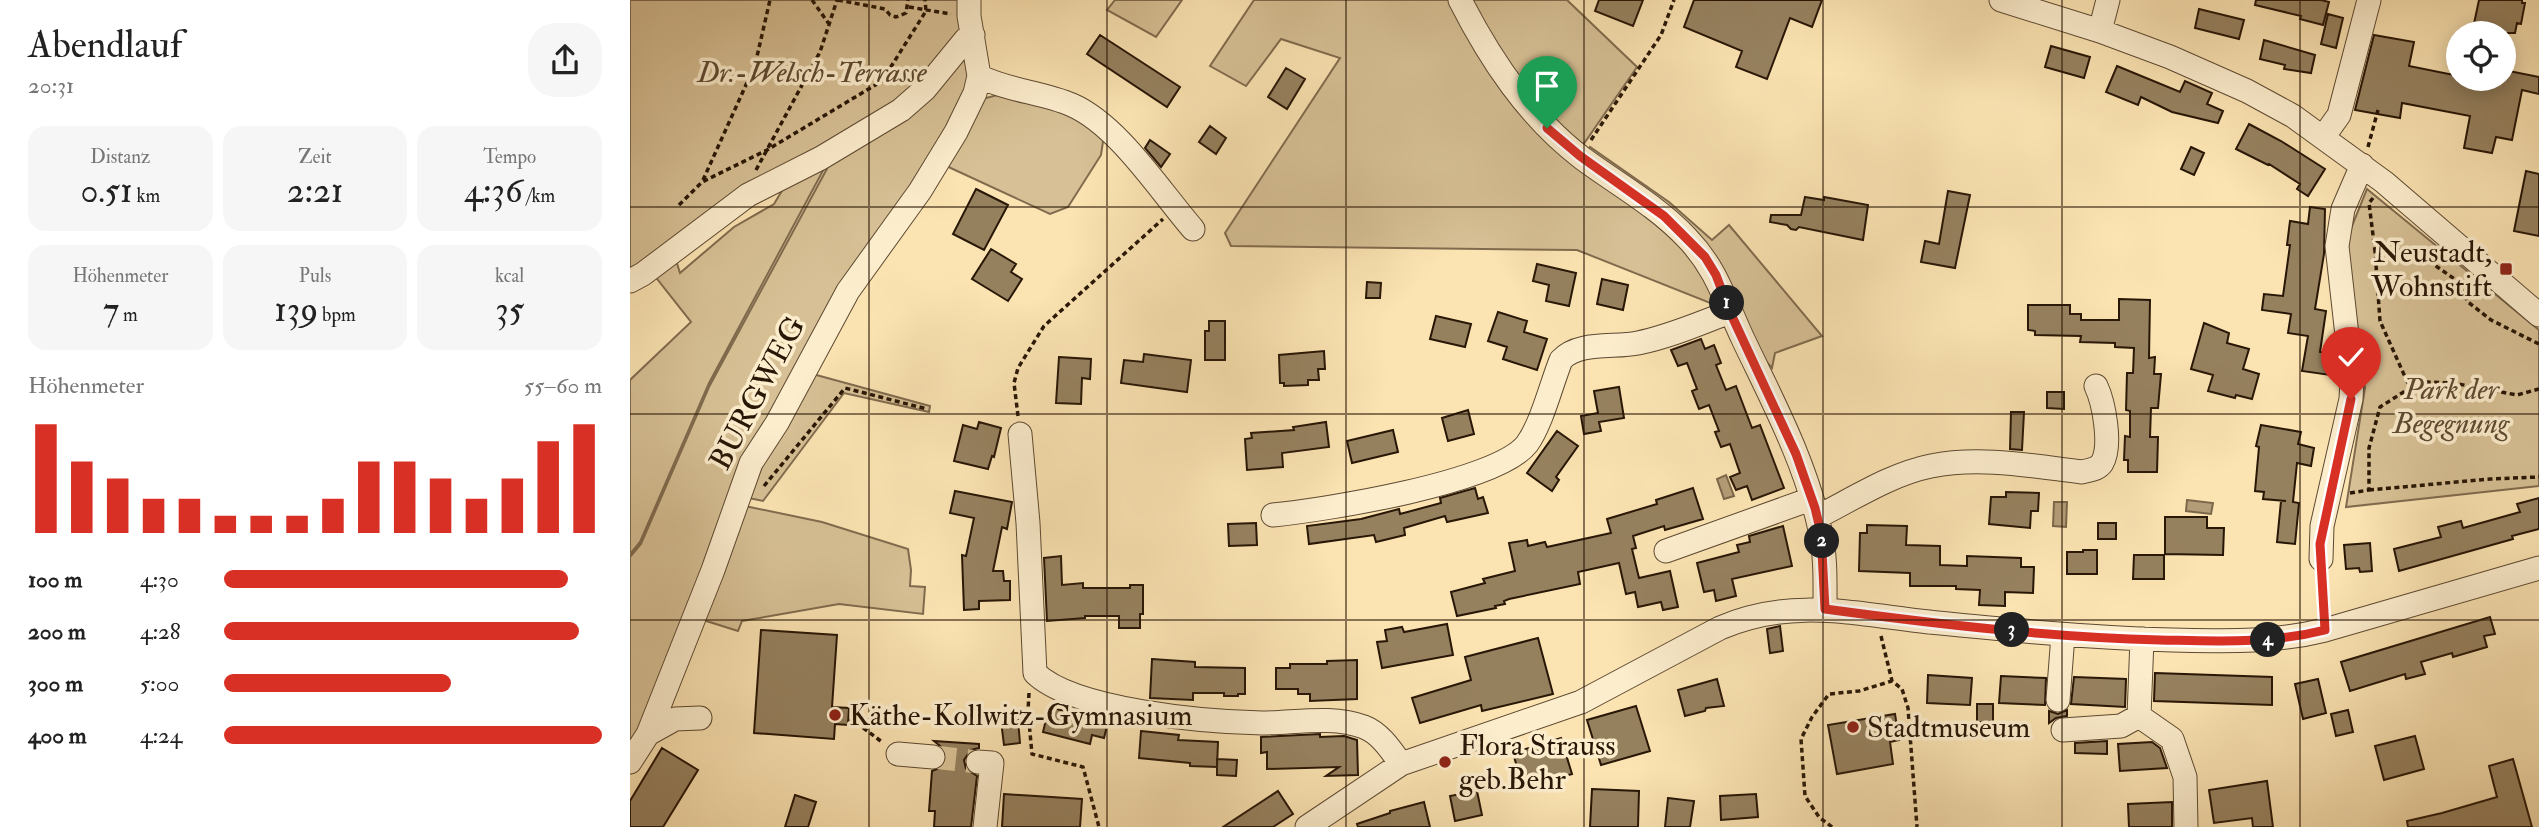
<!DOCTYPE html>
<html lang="de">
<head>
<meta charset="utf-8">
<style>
	:root { --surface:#fff; --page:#f6f6f6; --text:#222; --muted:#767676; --accent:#d93025 }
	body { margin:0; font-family:"IM FELL Double Pica",serif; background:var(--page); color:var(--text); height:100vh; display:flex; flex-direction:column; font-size:26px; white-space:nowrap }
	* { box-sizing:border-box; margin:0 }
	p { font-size:23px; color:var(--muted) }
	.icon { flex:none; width:38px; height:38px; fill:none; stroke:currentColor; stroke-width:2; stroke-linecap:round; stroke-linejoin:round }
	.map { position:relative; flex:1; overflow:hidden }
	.side { display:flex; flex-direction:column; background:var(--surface); width:630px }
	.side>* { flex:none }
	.tools { position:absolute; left:1816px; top:21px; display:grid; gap:14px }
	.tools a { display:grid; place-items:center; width:70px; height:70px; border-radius:50%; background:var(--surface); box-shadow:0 4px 18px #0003; font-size:35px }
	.pin { position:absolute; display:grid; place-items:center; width:60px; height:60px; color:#fff; margin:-72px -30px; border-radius:50% 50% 50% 0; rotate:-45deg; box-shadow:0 0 7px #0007 }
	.pin .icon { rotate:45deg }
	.km { position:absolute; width:35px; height:35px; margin:-18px; border-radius:50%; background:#222; color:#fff; font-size:19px; line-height:35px; text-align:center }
	.round { display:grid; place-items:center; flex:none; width:74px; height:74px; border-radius:28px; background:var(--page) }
	.head { display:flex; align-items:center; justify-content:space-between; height:119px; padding:0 28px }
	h1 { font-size:38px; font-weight:600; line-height:52px }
	.metrics { display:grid; grid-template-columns:repeat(3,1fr); gap:10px; height:119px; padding:7px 28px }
	.metrics div { display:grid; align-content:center; border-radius:18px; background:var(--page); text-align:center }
	.metrics b { font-size:35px; font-weight:600 }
	.metrics small { font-size:19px; font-weight:400 }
	.metrics p { font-size:19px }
	.chart { height:196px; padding:14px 28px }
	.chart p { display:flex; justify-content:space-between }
	.chart svg { width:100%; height:126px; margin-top:7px; stroke:var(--accent); stroke-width:6 }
	ul { padding:0 28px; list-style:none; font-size:23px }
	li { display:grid; grid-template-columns:112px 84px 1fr; align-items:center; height:52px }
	li i { height:18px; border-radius:9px; background:var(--accent) }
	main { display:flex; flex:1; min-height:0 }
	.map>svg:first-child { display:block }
	.green { fill:#d7c095; stroke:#806b4e; stroke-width:2 }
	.water { fill:#b39d78; stroke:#7b674a; stroke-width:2 }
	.building { fill:#96815f; stroke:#281606; stroke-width:2 }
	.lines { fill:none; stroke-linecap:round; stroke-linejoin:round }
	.minor-tunnel { stroke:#dbc498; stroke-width:23; stroke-dasharray:23 11; stroke-linecap:butt }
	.minor-casing { stroke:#5d4931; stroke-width:25 }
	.path { stroke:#281606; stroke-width:3.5; stroke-dasharray:5 3.5; stroke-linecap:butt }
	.minor { stroke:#fcedcd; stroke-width:23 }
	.route-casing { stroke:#fff; stroke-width:14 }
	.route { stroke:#d93025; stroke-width:9 }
	.grid { fill:none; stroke:#281606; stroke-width:2; stroke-opacity:0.55 }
	.poi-dot { fill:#8f2418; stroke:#fcedcd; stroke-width:2.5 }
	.labels { text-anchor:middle; stroke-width:7; stroke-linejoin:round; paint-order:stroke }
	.park-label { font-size:30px; font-style:italic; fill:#5d4931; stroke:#fcedcd }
	.poi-label { font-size:30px; fill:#281606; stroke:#fcedcd; text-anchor:start }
	.street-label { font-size:30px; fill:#281606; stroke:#fcedcd }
</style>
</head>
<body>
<main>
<section class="side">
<div class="head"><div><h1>Abendlauf</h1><p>20:31</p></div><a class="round"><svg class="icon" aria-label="share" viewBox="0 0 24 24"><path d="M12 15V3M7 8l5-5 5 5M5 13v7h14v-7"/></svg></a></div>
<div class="metrics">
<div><p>Distanz</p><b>0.51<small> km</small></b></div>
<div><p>Zeit</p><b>2:21</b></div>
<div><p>Tempo</p><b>4:36<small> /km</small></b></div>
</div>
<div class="metrics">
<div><p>Höhenmeter</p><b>7<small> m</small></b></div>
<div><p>Puls</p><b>139<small> bpm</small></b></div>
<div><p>kcal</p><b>35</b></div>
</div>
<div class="chart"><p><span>Höhenmeter</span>55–60 m</p>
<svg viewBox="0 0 160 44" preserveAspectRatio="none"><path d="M5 44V6M15 44V19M25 44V25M35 44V32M45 44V32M55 44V38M65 44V38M75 44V38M85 44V32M95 44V19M105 44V19M115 44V25M125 44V32M135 44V25M145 44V12M155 44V6"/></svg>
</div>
<ul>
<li><b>100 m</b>4:30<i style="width:91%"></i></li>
<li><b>200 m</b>4:28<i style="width:94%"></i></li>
<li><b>300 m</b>5:00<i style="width:60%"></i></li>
<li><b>400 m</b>4:24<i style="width:100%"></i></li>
</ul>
</section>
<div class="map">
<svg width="1909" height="827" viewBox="0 0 1909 827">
	<rect width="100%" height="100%" fill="#fbe3b2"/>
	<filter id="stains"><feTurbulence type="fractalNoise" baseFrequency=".00286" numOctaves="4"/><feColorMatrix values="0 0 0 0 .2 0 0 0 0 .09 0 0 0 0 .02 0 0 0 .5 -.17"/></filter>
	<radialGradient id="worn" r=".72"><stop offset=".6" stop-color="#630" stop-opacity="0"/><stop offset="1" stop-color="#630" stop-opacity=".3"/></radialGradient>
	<!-- green -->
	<path class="green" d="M0,0h333l-1,27 -47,62 -285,183z
		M485,0h67l-26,37 -49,-27z
		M624,0h313l70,67 -63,91 95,73 21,28 11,-10 -115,-96 4,-6 79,55 43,38 17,-15 93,111 -47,17 -3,15 -59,-64 -136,-54 -346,-4 -6,-13 115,-175 -59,-19 -35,47 -36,-20z
		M341,55l1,32 -134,214 -203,441 -5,1v-186l11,-13 68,-157 120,-222 132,-109z
		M375,93l65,21 34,21 -3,20 -33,52 -18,7 -108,-50 40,-65z
		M196,165l-117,218 -69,159 -10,12v-174l61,-58 -37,-47 22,-15 4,13 54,-46 40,-23 12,-20z
		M1737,189l172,141v156l-193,21 19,-119 -19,-147z
		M179,373l121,33 -1,6 -85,-19 -81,108 -19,-4z
		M110,505l82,17 86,27 3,21 -1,16 15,1 -2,27 -84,-10 -97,17 -4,10 -38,-12z"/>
	<!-- water -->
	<path class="water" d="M1096,475l8,21 -10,3 -7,-20z
		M1557,500l26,3 -2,11 -25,-3z
		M1424,502h13l-1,25 -13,-1z"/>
	<!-- building -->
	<path class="building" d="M969,0h44l-10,26 -38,-15z
		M1064,0h128l-10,27 -22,-9 -23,61 -31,-12 6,-16 -58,-24z
		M1626,0h65l8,2 -6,23 -23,-6 1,-3 -46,-11z
		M1849,0h43v3h3l-4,21 -4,-1 -2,10h-43z
		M1569,9l45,11 -5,19 -44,-11z
		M1698,14l15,4 -7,30 -15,-4z
		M470,35l80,52 -13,20 -80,-53z
		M1744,35l40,7 -5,24 50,10v3h45v-9l35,7v17l-17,-4 -10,50 -16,-3 -4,16 -28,-5 6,-32 -68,-13 -2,15 -45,-8z
		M1634,40l51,15 -4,18 -27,-4 1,-4 -25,-6z
		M1421,46l39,11 -6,21 -39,-11z
		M1487,66l63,26 5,-11 27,12 -5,11 16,7 -5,12 -46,-11 -31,-15 -3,8 -32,-13z
		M656,68l19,11 -18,30 -19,-12z
		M1619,124l32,17 44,28 -17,27 -11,-7 3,-5 -31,-20 -1,1 -32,-16z
		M580,126l16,12 -10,16 -17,-12z
		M520,140l20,14 -9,13 -16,-19z
		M1561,147l13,6 -10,22 -13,-6z
		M1896,171l13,3v62l-25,-5z
		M346,189l32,16 -24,45 -31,-16z
		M1318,191l22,4 -15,73 -34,-6 4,-21 14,3z
		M1175,197l19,3v-3l44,8 -5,35 -64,-13 -3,3 -5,-1 -4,-4 -17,-3 1,-7h30z
		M1680,207l15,2 -1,45 -9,55 11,2 -6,41 14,2 -4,21 -28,-4 6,-35 -20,-3 3,-19 -29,-4 2,-16 19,2 7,-51h-3l3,-24 18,3z
		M361,249l25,15 -5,8 11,7 -14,22 -36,-22z
		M907,264l39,9 -7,33 -23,-5 3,-16 -16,-4z
		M972,279l26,6 -5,25 -26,-6z
		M737,282l14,1 -1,15h-14z
		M1489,299l31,1 -1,58 6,-1 -1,17h7l-3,34h-7l-1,29h8l-1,35h-29v-12h-4l1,-24 5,1v-26l-4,-1 1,-37h6l1,-25 -19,-1v-4l-35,-1 1,-6 -46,-1v-4l-7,-1v-25h42v9h11v6h38z
		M868,312l29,9 -3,11 23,7 -10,31 -34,-11 4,-12 -19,-6z
		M806,316l35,8 -6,23 -35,-8z
		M579,321h16v39h-20v-29h4z
		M1574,323l25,10 -2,10 22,6 -6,20 16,5 -7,25 -16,-4 -1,3 -27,-7 5,-16 -22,-6z
		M1071,339l4,10 9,-4 7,18 -5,2 10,25 10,-4 16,42 8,-3 24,63 -32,12 -5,-14 -11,4 -6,-13 10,-4 -10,-29 -9,3 -6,-15 4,-1 -10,-26 -10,4 -7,-18 5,-2 -10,-26 -9,3 -7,-16z
		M694,351l1,18h-7l1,11h-11v5l-24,1v-3h-4l-1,-28z
		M514,354l47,6 -4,32 -66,-9 3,-23 19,2z
		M429,357l32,2 -1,20 -8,-1 -1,26 -25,-1z
		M989,387l5,31 -25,4 2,9 -17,3 -3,-18 17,-3 -4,-22z
		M1417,392h17v17l-17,-1z
		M838,410l6,24 -26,7 -6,-23z
		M1381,412h13l-2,38 -12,-1z
		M349,422l22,6 -7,29 -2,-1 -4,13 -34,-8 9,-36 14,4z
		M696,422l3,25 -47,6 1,14 -36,3 -2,-31 7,-1 -1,-5 43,-3 -1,-3z
		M1631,425l40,7 -3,12 16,4 -3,18 -14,-3 -4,39 6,1 -4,41 -18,-2 4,-41h5l-23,-2 1,-7 -9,-1 4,-44 -3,-1z
		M763,430l5,22 -46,11 -5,-22z
		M927,431l21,15 -22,31 3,3 -7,11 -25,-18z
		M845,488l3,11 5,-2 5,16 -41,9 -2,-6 -41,12 1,7 -29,7 -2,-7 -65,9 -2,-18 54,-7 38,-10 1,5 41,-11 -1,-5z
		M1063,488l10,31 -38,11 -1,-4 -31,10 3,12 -4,1 7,29 31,-7 8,36 -15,3 -2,-8 -23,5 -3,-15 -9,2 -7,-31 -41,9 2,12 -71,15 -5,2 1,3 -10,2 1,2 -39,8 -6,-24 34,-9 -2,-4 32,-8 -6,-28 18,-3 1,6 17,-4 2,5 64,-14 -4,-14 50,-15 -1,-4z
		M325,491l57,11 -5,27 -5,-2 -9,44h10l1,10h6v19l-31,1v8l-15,1 -2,-55 4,1 8,-38 -24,-5z
		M1376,492l33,1 -1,18h-7l-1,17 -41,-4 2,-27h15z
		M1909,498v31l-27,7 1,3 -114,32 -5,-22 47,-12 -3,-10 23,-6 2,7 57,-16 -3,-8z
		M1535,517h42v11h17l-1,27 -58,-1z
		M626,523l1,22 -28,1 -1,-22z
		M1468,523h18v16h-18z
		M1237,525l40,1 -1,19 34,1v19l27,1v-10l54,2v9h13l-1,26 -28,-1v14l-26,-1 1,-15 -24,-1v-3h-46v-13l-51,-2 1,-38h7z
		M1153,526l9,40 -60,13 4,17 -20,5 -2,-11 -10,2 -7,-29 42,-11 -2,-7 13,-3 -1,-6z
		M1740,543l2,28 -12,1 -1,-4 -13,1 -2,-24z
		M1453,550h14v24h-30v-22h16z
		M1504,555h30v24h-31z
		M431,556l1,29 21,-2v5h47v-3h13v29h-3v14h-21v-12h-34v2l-38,3 -3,-63z
		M1860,617l5,17 -11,2 3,11 -34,10 -1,-4 -31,9 4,12 -19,5 -1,-5 -55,17 -9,-29z
		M817,624l6,31 -71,13 -5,-26 10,-1 -2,-11 17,-3 2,5z
		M1150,626l3,25 -13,2 -3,-24z
		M131,630l76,5 -5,72 17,1 -1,17 -13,-1 -1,15 -80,-6z
		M908,638l15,56 -71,17 -1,-6 -61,18 -8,-25 59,-18 -6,-23z
		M522,659l43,3v5l50,1v26h-7v2h-14v-3h-31v7l-43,-2z
		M727,660v39l-47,2v-7h-12v-5h-22v-21h14v-4h37v-3z
		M1525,673l117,4v28l-118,-4z
		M1298,675l44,3 -2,27 -43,-2z
		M1371,676l45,2 -1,27 -46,-2z
		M1444,677l52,2 -1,28 -54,-3z
		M1087,679l7,27 -18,2 -1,3 -20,5 -7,-26z
		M1688,679l8,34 -23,6 -8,-35z
		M1347,704h16v18h-16z
		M1006,706l14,45 -49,14 -14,-45z
		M419,707l59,15 -4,16 -12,-3 -2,9 -47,-12z
		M1437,710v6l-11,2 -7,5v-12l9,3z
		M1718,710l5,22 -17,4 -5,-22z
		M1265,714l4,26 -9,2 3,22 -56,10 -9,-49z
		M388,720l2,23 -16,2 -3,-24z
		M511,731l38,4 -1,5 40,2 -1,25 -27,-1v-3l-51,-5z
		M690,734v3l24,-1 13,4 1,35 -32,1 13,-9 -72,2v-17l-6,1v-16z
		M1785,736l9,33 -40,11 -9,-34z
		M931,738l11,36 -49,14 -10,-35z
		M304,741l45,3v4l-8,2 -7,10 2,9 11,7 -6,51h-37l1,-16h-6l3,-40 12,-5 3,-8 -2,-8z
		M1477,741v13l-32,-1v-10z
		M1522,742l8,6 7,20 -47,3 -2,-27z
		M32,748l36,22 -35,57h-33v-26z
		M587,759l20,1 -1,16 -19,-1z
		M1883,759l19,68h-124l-1,-6 35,-8 55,-16 -8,-31z
		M1637,781l6,46h-20l-1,-9 -38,5 -5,-33z
		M962,789l47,2 -1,36h-48z
		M648,791l15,23 -20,13h-50z
		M847,791l5,24 -27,6 -5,-25z
		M374,794l78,5 -2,28h-78z
		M1126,794l2,23 -37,3 -1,-24z
		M165,795l21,7 -8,25h-23z
		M1038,798l26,3 -4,26h-25z
		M794,802l6,25h-72l-1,-3 33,-11v-2z
		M1542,802v25h-43l-1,-23z"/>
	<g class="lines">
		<!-- minor-tunnel -->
		<path class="minor-tunnel" d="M303,757l45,5"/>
		<!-- minor casing -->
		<g class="minor-casing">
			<path id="minor" d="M830,0c30,59 68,117 122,158 35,26 75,48 105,80 30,31 38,63 56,101 29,61 63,124 77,191 6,25 5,53 5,79
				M1371,0l99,31 70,26 77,34 46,25 91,66 155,133
				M1470,31l8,-31
				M349,76c29,15 63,16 93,29 46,20 88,86 121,124
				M1694,136l15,-21 30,-115
				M0,281l13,-7 105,-79 73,-37 80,-48 24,-21 41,-50 7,-4
				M390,434l8,89 7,150c39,38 173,49 227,50 33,0 70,-8 102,4 16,6 27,23 37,37
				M643,515c50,-5 224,-32 254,-71 15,-21 24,-59 34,-84 17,-19 53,-12 77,-17 31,-6 62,-20 92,-31
				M1187,517c36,-18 74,-43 114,-51 49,-10 101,0 151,6 7,-2 15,-2 20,-9 10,-17 2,-60 -6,-77
				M1036,551l145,-52
				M1691,559l1,-33 29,-127 1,-19 -15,-134 6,-37 19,-44
				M1512,639l-3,77 33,23 13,38 1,50
				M1428,700l5,-65
				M1433,730l58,-4 18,-10
				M18,734l27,-15 25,-1
				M268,754l35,3
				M0,762l18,-28 65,-164 38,-107 26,-40 71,-132 72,-100 36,-59 19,-39 4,-17 -10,-60v-16
				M348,762l14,1 -7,64
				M677,827l94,-63 180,-62 139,-74c73,-31 134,-14 209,-6 81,8 161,16 243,18 52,1 101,3 153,-10l214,-62"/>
		</g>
		<!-- path -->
		<path class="path" d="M182,0l17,24
			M208,0l47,9 5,6 6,2 10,-4 2,-13
			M279,7l42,7
			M961,140l70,-105 13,-35
			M1738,147l10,-37
			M126,170l64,-118 17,-52
			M73,180l52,-115 15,-65
			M1743,198l-4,5 6,48
			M49,205l23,-23 65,-32 115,-69 44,-70 -1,-11
			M1780,388l13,-6 30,1 64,12 22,-6
			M388,416l-4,-33 4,-15 26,-42 119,-107
			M134,486l81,-98 82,21
			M1739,490l121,-11 49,-2
			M1720,493l19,-3v-42l11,-41 30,-19 -30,-67 -5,-70 38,-1 43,30 12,22 23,18 48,24
			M1692,579l1,31
			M1251,636l11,45 10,8 6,19 9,119
			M399,693l-1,18 4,43 51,13 16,60
			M218,720l14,7 20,15
			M1202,827l-13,-10 -14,-21 -4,-57 11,-22 17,-23 30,-3 33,-10"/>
		<!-- minor -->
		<use href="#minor" class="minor"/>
	</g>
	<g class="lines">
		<!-- route casing -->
		<g class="route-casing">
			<path id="route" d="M917,128l33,28 84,60 41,41 11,18 14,37 66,142 19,54 6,25 4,76c111,15 223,28 335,31 56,1 110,4 165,-10l-5,-86 31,-145"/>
		</g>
		<!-- route -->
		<use href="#route" class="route"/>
	</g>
	<!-- grid -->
	<path class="grid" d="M239,0v827M477,0v827M716,0v827M954,0v827M1193,0v827M1432,0v827M1670,0v827M0,207h1909M0,414h1909M0,620h1909"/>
	<!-- markers -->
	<g class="poi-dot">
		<rect x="1869" y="262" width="14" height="14" rx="3.5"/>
		<circle cx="205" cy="715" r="7"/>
		<circle cx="1223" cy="727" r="7"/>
		<circle cx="815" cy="762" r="7"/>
	</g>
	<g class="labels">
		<!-- park labels -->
		<g class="park-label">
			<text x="182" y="82">Dr.-Welsch-Terrasse</text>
			<text x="1821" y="399">Park der<tspan x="1821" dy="34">Begegnung</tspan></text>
		</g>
		<!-- poi labels -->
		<g class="poi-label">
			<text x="1862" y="262" text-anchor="end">Neustadt,<tspan x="1862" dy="34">Wohnstift</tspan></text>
			<text x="219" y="725">Käthe-Kollwitz-Gymnasium</text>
			<text x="1237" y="737">Stadtmuseum</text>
			<text x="829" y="755">Flora Strauss<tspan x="829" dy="34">geb.Behr</tspan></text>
		</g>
		<!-- street labels -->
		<g class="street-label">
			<text transform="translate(127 393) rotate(-62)" y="10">BURGWEG</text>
		</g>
	</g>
	<rect width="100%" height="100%" filter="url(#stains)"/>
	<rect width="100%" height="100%" fill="url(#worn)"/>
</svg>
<div class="tools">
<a><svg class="icon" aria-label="locate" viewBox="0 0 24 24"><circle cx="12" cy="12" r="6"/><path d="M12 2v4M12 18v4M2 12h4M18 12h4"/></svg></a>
</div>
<div class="pin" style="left:917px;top:128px;background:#1e9e55"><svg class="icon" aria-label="arrive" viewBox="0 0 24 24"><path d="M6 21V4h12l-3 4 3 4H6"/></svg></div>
<div class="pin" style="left:1721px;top:399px;background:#d93025"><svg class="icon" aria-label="check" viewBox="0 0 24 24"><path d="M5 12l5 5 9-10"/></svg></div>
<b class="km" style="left:1097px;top:303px">1</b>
<b class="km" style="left:1192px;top:541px">2</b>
<b class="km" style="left:1382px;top:630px">3</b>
<b class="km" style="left:1638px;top:640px">4</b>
</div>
</main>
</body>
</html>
